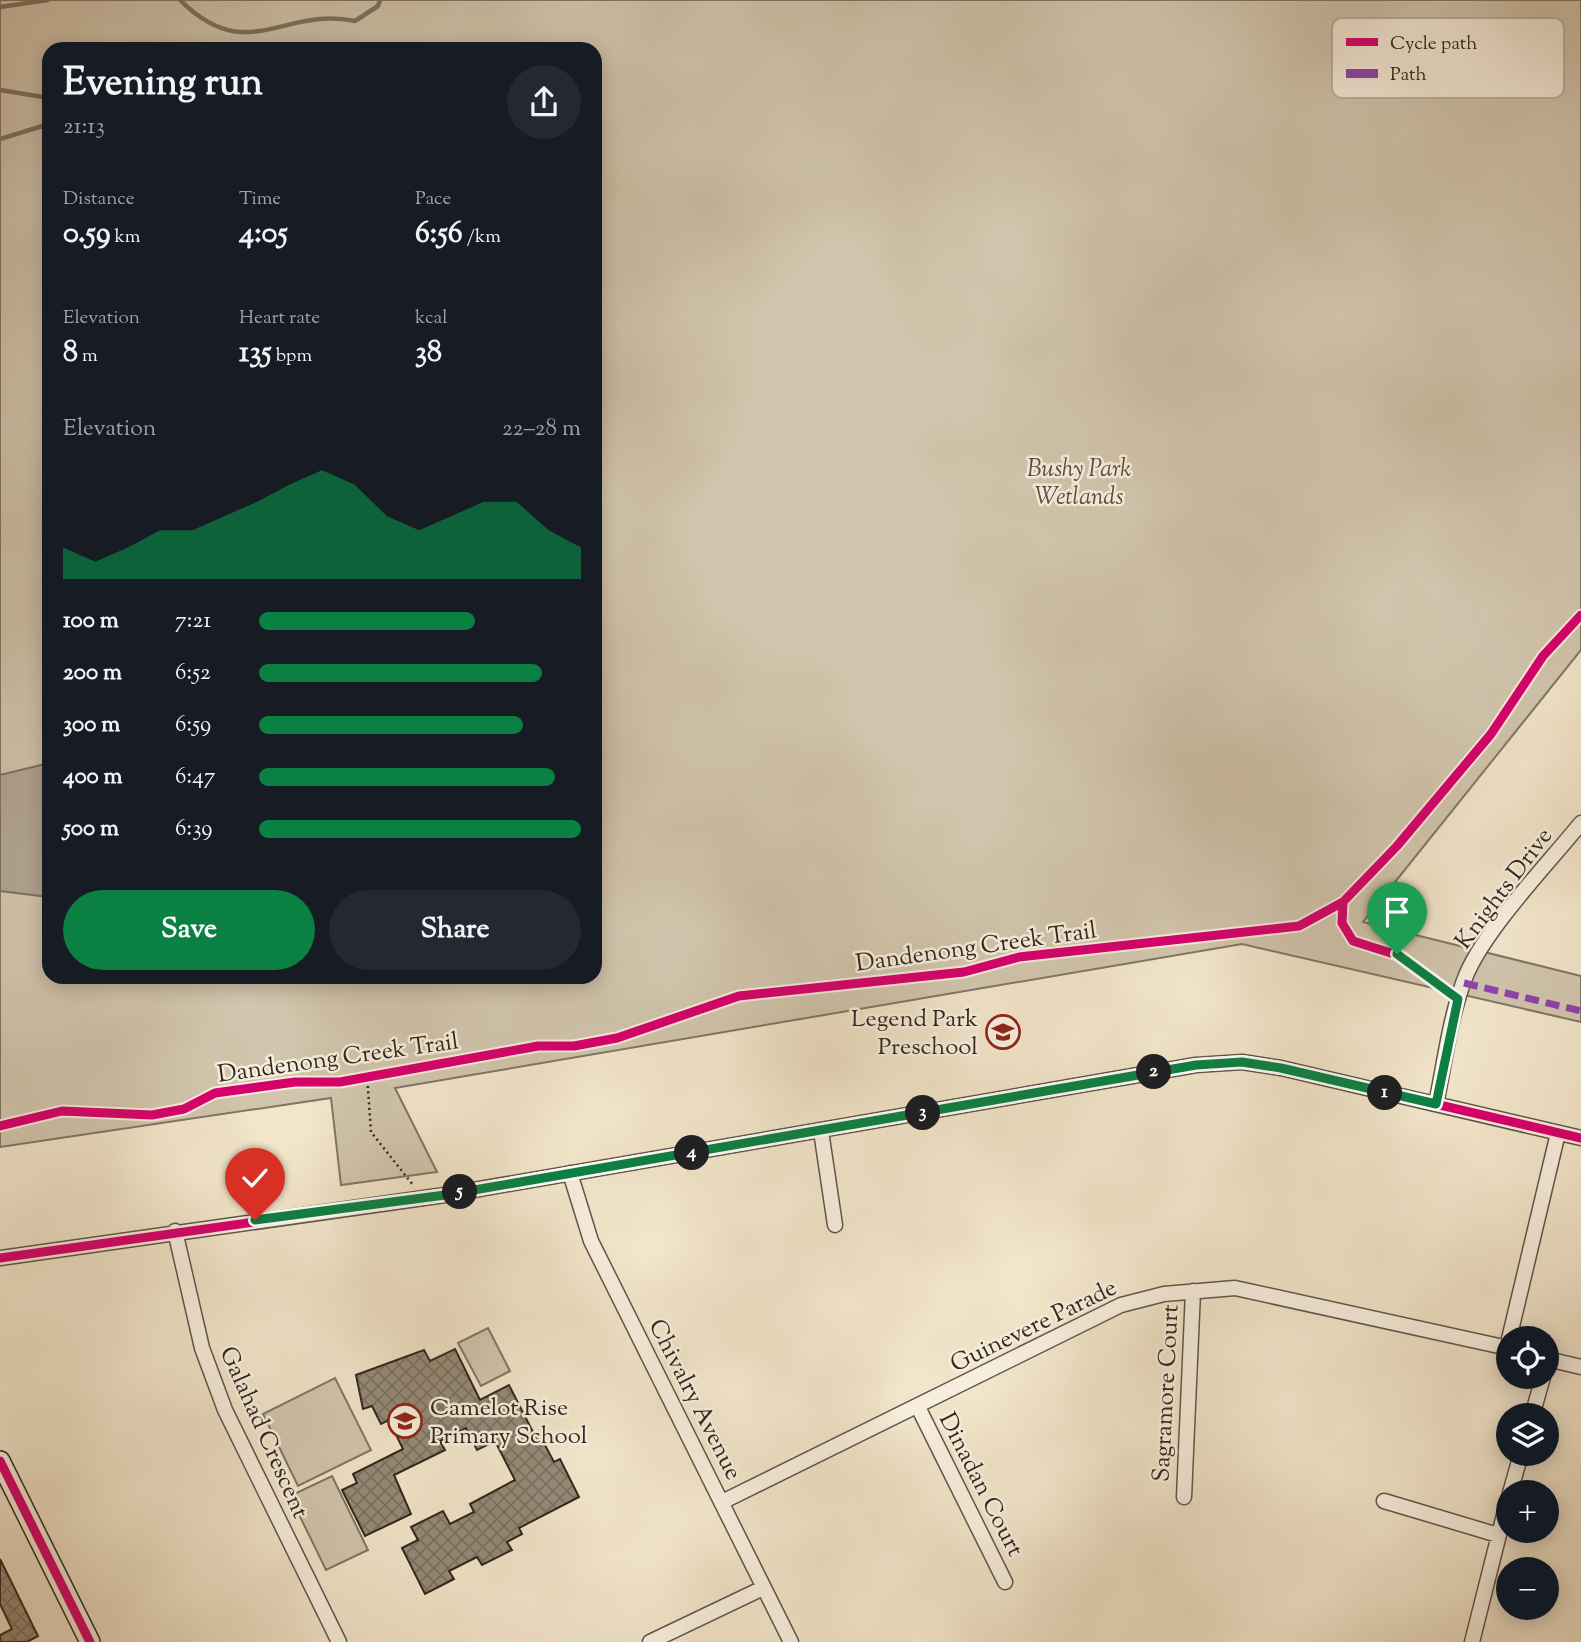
<!DOCTYPE html>
<html lang="en">
<head>
<meta charset="utf-8">
<style>
	:root { --surface:#171b24; --page:#242831; --text:#f1f3f6; --muted:#9ea1a6; --accent:#0b8043 }
	body { margin:0; font-family:"Sorts Mill Goudy",serif; background:var(--page); color:var(--text); height:100vh; display:flex; flex-direction:column; font-size:26px; white-space:nowrap }
	* { box-sizing:border-box; margin:0 }
	p { font-size:23px; color:var(--muted) }
	.icon { flex:none; width:38px; height:38px; fill:none; stroke:currentColor; stroke-width:2; stroke-linecap:round; stroke-linejoin:round }
	.map { position:relative; flex:1; overflow:hidden }
	.side { position:absolute; left:42px; top:42px; width:560px; height:942px; display:flex; flex-direction:column; background:var(--surface); border-radius:21px; box-shadow:0 4px 18px #0003 }
	.side>* { flex:none }
	.tools { position:absolute; left:1496px; top:1326px; display:grid; gap:14px }
	.tools a { display:grid; place-items:center; width:63px; height:63px; border-radius:50%; background:var(--surface); box-shadow:0 4px 18px #0003; font-size:35px }
	.pin { position:absolute; display:grid; place-items:center; width:60px; height:60px; color:#fff; margin:-72px -30px; border-radius:50% 50% 50% 0; rotate:-45deg; box-shadow:0 0 7px #0007 }
	.pin .icon { rotate:45deg }
	.km { position:absolute; width:35px; height:35px; margin:-18px; border-radius:50%; background:#222; color:#fff; font-size:19px; line-height:35px; text-align:center }
	.round { display:grid; place-items:center; flex:none; width:74px; height:74px; border-radius:37px; background:var(--page) }
	.head { display:flex; align-items:center; justify-content:space-between; height:119px; padding:0 21px }
	h1 { font-size:38px; font-weight:700; line-height:52px }
	.stats { display:grid; grid-template-columns:repeat(3,1fr); gap:10px; height:119px; padding:7px 21px }
	.stats div { display:grid; align-content:center }
	.stats b { font-size:30px; font-weight:700 }
	.stats small { font-size:19px; font-weight:400 }
	.stats p { font-size:19px }
	.chart { height:196px; padding:14px 21px }
	.chart p { display:flex; justify-content:space-between }
	.chart svg { width:100%; height:126px; margin-top:7px; fill:var(--accent); opacity:.7 }
	.cta { display:flex; gap:14px; margin-top:auto; padding:14px 21px }
	.cta a { flex:1; height:80px; border-radius:42px; background:var(--accent); color:#fff; font-size:28px; font-weight:700; line-height:80px; text-align:center }
	.cta a+a { background:var(--page); color:var(--text) }
	ul { padding:0 21px; list-style:none; font-size:23px }
	li { display:grid; grid-template-columns:112px 84px 1fr; align-items:center; height:52px }
	li i { height:18px; border-radius:9px; background:var(--accent) }
	.map>svg:first-child { display:block }
	.park { fill:#d1c5ad; stroke:#807666; stroke-width:2; fill-rule:evenodd }
	.water { fill:#b0a490; stroke:#7d7262; stroke-width:2 }
	.lines { fill:none; stroke-linecap:round; stroke-linejoin:round }
	.stream { stroke:#7d7262; stroke-width:4.5 }
	.building { fill:url(#building-cross-hatch); stroke:#30271e; stroke-width:2 }
	.minor-casing { stroke:#605649; stroke-width:17 }
	.secondary-casing { stroke:#30271e; stroke-width:22 }
	.path { stroke:#30271e; stroke-width:2.5; stroke-dasharray:2 3.5; stroke-linecap:butt }
	.minor { stroke:#f7eedd; stroke-width:14 }
	.secondary { stroke:#f7eedd; stroke-width:19 }
	.quiet { stroke:#8e44ad; stroke-width:7; stroke-dasharray:14 7; stroke-linecap:butt }
	.cycleway-casing { stroke:#f7eedd; stroke-width:13 }
	.cycleway { stroke:#d6006c; stroke-width:9 }
	.route-casing { stroke:#fff; stroke-width:14 }
	.route { stroke:#0b8043; stroke-width:9 }
	.labels { text-anchor:middle; stroke-width:5; stroke-linejoin:round; paint-order:stroke }
	.park-label { font-size:24px; font-style:italic; fill:#584e42; stroke:#f7eedd }
	.street-label { font-size:24px; fill:#30271e; stroke:#f7eedd }
	.poi-label { font-size:24px; fill:#30271e; stroke:#f7eedd; text-anchor:end }
	.key { fill:#f7eedd; stroke:#bbb2a4; stroke-width:2 }
	.key-label { font-size:19px; fill:#30271e }
</style>
</head>
<body>
<div class="map">
<svg width="1581" height="1642" viewBox="0 0 1581 1642">
	<defs>
		<pattern id="building-cross-hatch" width="8" height="8" patternUnits="userSpaceOnUse" patternTransform="scale(1.75)"><rect width="8" height="8" fill="#958a77"/><path d="M0 0l8 8M0 8l8-8" fill="none" stroke="#7a7161"/></pattern>
	</defs>
	<rect width="100%" height="100%" fill="#f2e5ca"/>
	<filter id="stains"><feTurbulence type="fractalNoise" baseFrequency=".00286" numOctaves="4"/><feColorMatrix values="0 0 0 0 .2 0 0 0 0 .09 0 0 0 0 .02 0 0 0 .5 -.17"/></filter>
	<radialGradient id="worn" r=".72"><stop offset=".6" stop-color="#630" stop-opacity="0"/><stop offset="1" stop-color="#630" stop-opacity=".3"/></radialGradient>
	<!-- park -->
	<path class="park" d="M0,0h1581v650l-218,272 218,54v46l-339,-78 -847,144 42,84 -96,13 -10,-87 -331,49zM49,49h546v927h-546z
		M488,1328l22,43 -29,15 -23,-43z
		M335,1378l36,72 -73,36 -35,-72z
		M332,1476l36,74 -42,20 -36,-74z"/>
	<!-- water -->
	<path class="water" d="M49,763v134l-49,-6v-116z"/>
	<g class="lines">
		<!-- stream -->
		<path class="stream" d="M180,0c67,67 103,6 175,21l23,-15 2,-6
			M0,7l48,-7
			M0,90l49,8
			M0,139l49,-15"/>
	</g>
	<!-- building -->
	<path class="building" d="M455,1349l25,51 29,-15 25,49 4,-2 16,30 6,-3 19,38 -60,31 3,6 -15,8 5,8 -30,15 -5,-8 -28,14 5,8 -29,15 -23,-46 16,-8 -7,-13 32,-16 7,13 24,-12 -4,-8 45,-24 -20,-39 -18,9 -11,-22 -26,13 5,9 -51,25 17,39 -46,22 -23,-46 15,-7 -4,-9 50,-25 -14,-29 -8,4 -9,-18 -9,3 -7,-34 68,-25 6,11z
		M0,1559l38,77 -11,6h-27v-7l12,-6 -12,-25z"/>
	<g class="lines">
		<!-- minor casing -->
		<g class="minor-casing">
			<path id="minor" d="M1436,1104c9,-43 14,-90 31,-131 21,-47 80,-108 114,-150
				M821,1131l14,94
				M570,1173l21,68 200,401
				M175,1231l27,117 23,62 114,232
				M0,1258l445,-63 751,-130 46,-3 39,6 300,70
				M1509,1339l49,-206
				M1547,1359l34,8
				M918,1407l87,175
				M1532,1416l11,-39
				M1510,1493l11,-39
				M1184,1497l9,-206
				M1384,1501l114,34
				M722,1502l399,-197 43,-11 71,-6 273,60
				M650,1642l113,-54
				M1472,1642l36,-143"/>
		</g>
		<!-- secondary casing -->
		<g class="secondary-casing">
			<path id="secondary" d="M0,1461l90,181"/>
		</g>
		<!-- path -->
		<path class="path" d="M367,1075l4,57 42,53"/>
		<!-- minor -->
		<use href="#minor" class="minor"/>
		<!-- secondary -->
		<use href="#secondary" class="secondary"/>
		<!-- quiet -->
		<path class="quiet" d="M1464,983l117,28"/>
		<!-- cycleway casing -->
		<g class="cycleway-casing">
			<path id="cycleway" d="M1343,902l-1,21 11,18 44,14 61,44
				M0,1126l62,-15 90,4 32,-6 31,-16 80,-11h45l198,-36h36l43,-8 122,-42 225,-24 55,-15 280,-31 44,-24 54,-56 94,-112 52,-78 38,-41
				M0,1258l445,-63 751,-130 46,-3 39,6 300,70
				M0,1461l90,181"/>
		</g>
		<!-- cycleway -->
		<use href="#cycleway" class="cycleway"/>
	</g>
	<g class="lines">
		<!-- route casing -->
		<g class="route-casing">
			<path id="route" d="M255,1220l190,-25 751,-130 46,-3 39,6 155,36 22,-105 -61,-45"/>
		</g>
		<!-- route -->
		<use href="#route" class="route"/>
	</g>
	<!-- icons -->
	<defs>
		<g id="school-ring" transform="scale(1.75)"><circle r="9.5" fill="#f7eedd" stroke="#8f2418" stroke-width="1.5"/><path d="M0-5L7-2L0 1L-7-2ZM-4 1L0 2.5L4 1V4Q0 6-4 4Z" fill="#8f2418"/></g>
	</defs>
	<g fill-rule="evenodd">
		<use href="#school-ring" x="1003" y="1032"/>
		<use href="#school-ring" x="405" y="1421"/>
	</g>
	<g class="labels">
		<!-- park labels -->
		<g class="park-label">
			<text x="1079" y="476">Bushy Park<tspan x="1079" dy="28">Wetlands</tspan></text>
		</g>
		<!-- street labels -->
		<g class="street-label">
			<text transform="translate(1503 888) rotate(-53)" y="8">Knights Drive</text>
			<text transform="translate(976 946) rotate(-8)" y="8">Dandenong Creek Trail</text>
			<text transform="translate(338 1057) rotate(-8)" y="8">Dandenong Creek Trail</text>
			<text transform="translate(1033 1325) rotate(-26)" y="8">Guinevere Parade</text>
			<text transform="translate(1165 1393) rotate(-87)" y="8">Sagramore Court</text>
			<text transform="translate(696 1399) rotate(63)" y="8">Chivalry Avenue</text>
			<text transform="translate(265 1432) rotate(66)" y="8">Galahad Crescent</text>
			<text transform="translate(982 1484) rotate(63)" y="8">Dinadan Court</text>
		</g>
		<!-- poi labels -->
		<g class="poi-label">
			<text x="978" y="1026">Legend Park<tspan x="978" dy="28">Preschool</tspan></text>
			<text x="430" y="1415" text-anchor="start">Camelot Rise<tspan x="430" dy="28">Primary School</tspan></text>
		</g>
	</g>
	<!-- legend -->
	<rect x="1332" y="18" width="232" height="80" rx="10" class="key"/>
	<rect x="1346" y="38" width="32" height="8" fill="#d6006c"/>
	<rect x="1346" y="69" width="32" height="9" fill="#8e44ad"/>
	<g class="key-label">
		<text x="1390" y="49">Cycle path</text>
		<text x="1390" y="80">Path</text>
	</g>
	<rect width="100%" height="100%" filter="url(#stains)"/>
	<rect width="100%" height="100%" fill="url(#worn)"/>
</svg>
<div class="tools">
<a><svg class="icon" aria-label="locate" viewBox="0 0 24 24"><circle cx="12" cy="12" r="6"/><path d="M12 2v4M12 18v4M2 12h4M18 12h4"/></svg></a>
<a><svg class="icon" aria-label="layers" viewBox="0 0 24 24"><path d="M12 4l9 5-9 5-9-5zM3 14l9 5 9-5"/></svg></a>
<a>+</a>
<a>−</a>
</div>
<div class="pin" style="left:1397px;top:954px;background:#1e9e55"><svg class="icon" aria-label="arrive" viewBox="0 0 24 24"><path d="M6 21V4h12l-3 4 3 4H6"/></svg></div>
<div class="pin" style="left:255px;top:1220px;background:#d93025"><svg class="icon" aria-label="check" viewBox="0 0 24 24"><path d="M5 12l5 5 9-10"/></svg></div>
<b class="km" style="left:1385px;top:1093px">1</b>
<b class="km" style="left:1154px;top:1072px">2</b>
<b class="km" style="left:923px;top:1113px">3</b>
<b class="km" style="left:692px;top:1153px">4</b>
<b class="km" style="left:460px;top:1192px">5</b>
<section class="side">
<div class="head"><div><h1>Evening run</h1><p>21:13</p></div><a class="round"><svg class="icon" aria-label="share" viewBox="0 0 24 24"><path d="M12 15V3M7 8l5-5 5 5M5 13v7h14v-7"/></svg></a></div>
<div class="stats">
<div><p>Distance</p><b>0.59<small> km</small></b></div>
<div><p>Time</p><b>4:05</b></div>
<div><p>Pace</p><b>6:56<small> /km</small></b></div>
</div>
<div class="stats">
<div><p>Elevation</p><b>8<small> m</small></b></div>
<div><p>Heart rate</p><b>135<small> bpm</small></b></div>
<div><p>kcal</p><b>38</b></div>
</div>
<div class="chart"><p><span>Elevation</span>22–28 m</p>
<svg viewBox="0 0 160 44" preserveAspectRatio="none"><path d="M0 44V33L10 38L20 33L30 27L40 27L50 22L60 17L70 11L80 6L90 11L100 22L110 27L120 22L130 17L140 17L150 27L160 33V44z"/></svg>
</div>
<ul>
<li><b>100 m</b>7:21<i style="width:67%"></i></li>
<li><b>200 m</b>6:52<i style="width:88%"></i></li>
<li><b>300 m</b>6:59<i style="width:82%"></i></li>
<li><b>400 m</b>6:47<i style="width:92%"></i></li>
<li><b>500 m</b>6:39<i style="width:100%"></i></li>
</ul>
<div class="cta"><a>Save</a><a>Share</a></div>
</section>
</div>
</body>
</html>
